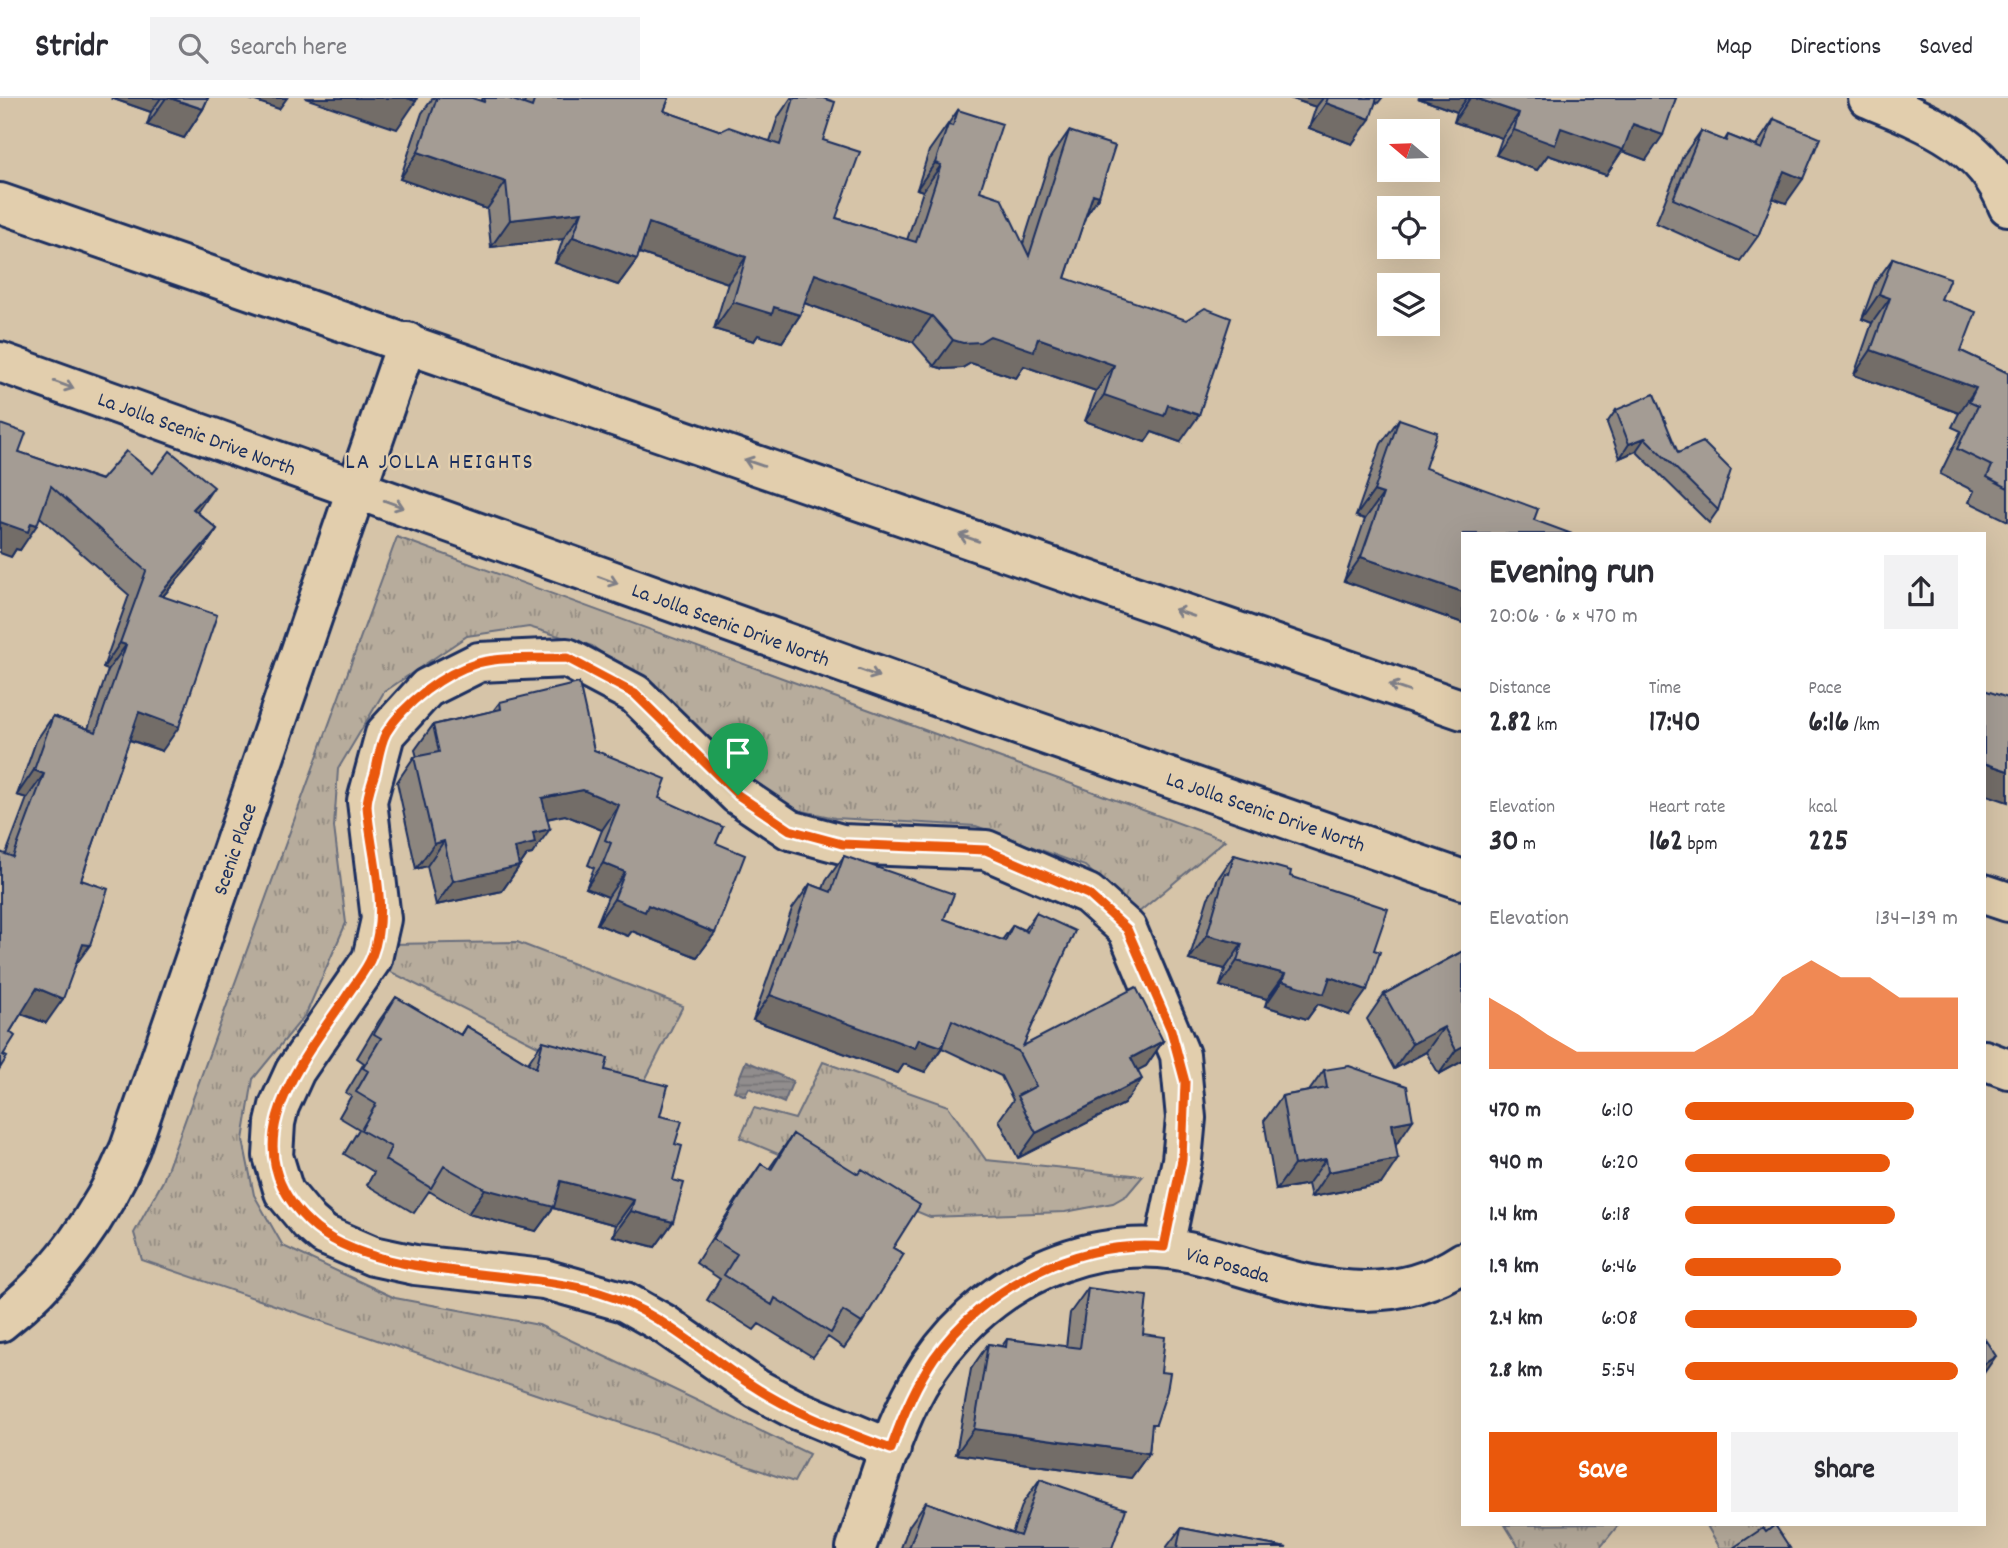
<!DOCTYPE html>
<html lang="en">
<head>
<meta charset="utf-8">
<style>
	:root { --surface:#fff; --page:#f2f2f3; --text:#2b2b33; --muted:#7c7c81; --line:#e1e1e2; --accent:#ea580c }
	body { margin:0; font-family:Dekko,sans-serif; background:var(--page); color:var(--text); height:100vh; display:flex; flex-direction:column; font-size:26px; white-space:nowrap }
	* { box-sizing:border-box; margin:0 }
	p { font-size:23px; color:var(--muted) }
	.icon { flex:none; width:38px; height:38px; fill:none; stroke:currentColor; stroke-width:2; stroke-linecap:round; stroke-linejoin:round }
	.map { position:relative; flex:1; overflow:hidden }
	.side { position:absolute; left:1461px; top:434px; width:525px; height:994px; display:flex; flex-direction:column; background:var(--surface); border-radius:0px; box-shadow:0 7px 28px #0002 }
	.side>* { flex:none }
	.needle { width:46px; rotate:289deg }
	.buttons { position:absolute; left:1377px; top:21px; display:grid; gap:14px }
	.buttons a { display:grid; place-items:center; width:63px; height:63px; border-radius:0px; background:var(--surface); box-shadow:0 7px 28px #0002; font-size:35px }
	.pin { position:absolute; display:grid; place-items:center; width:60px; height:60px; color:#fff; margin:-72px -30px; border-radius:50% 50% 50% 0; rotate:-45deg; box-shadow:0 0 7px #0007 }
	.pin .icon { rotate:45deg }
	.round { display:grid; place-items:center; flex:none; width:74px; height:74px; border-radius:0px; background:var(--page) }
	.head { display:flex; align-items:center; justify-content:space-between; height:119px; padding:0 28px }
	h1 { font-size:38px; font-weight:800; line-height:52px }
	.figures { display:grid; grid-template-columns:repeat(3,1fr); gap:10px; height:119px; padding:7px 28px }
	.figures div { display:grid; align-content:center }
	.figures b { font-size:30px; font-weight:800 }
	.figures small { font-size:19px; font-weight:400 }
	.figures p { font-size:19px }
	.chart { height:196px; padding:14px 28px }
	.chart p { display:flex; justify-content:space-between }
	.chart svg { width:100%; height:126px; margin-top:7px; fill:var(--accent); opacity:.7 }
	.primary-button { display:flex; gap:14px; margin-top:auto; padding:14px 28px }
	.primary-button a { flex:1; height:80px; border-radius:0px; background:var(--accent); color:#fff; font-size:28px; font-weight:800; line-height:80px; text-align:center }
	.primary-button a+a { background:var(--page); color:var(--text) }
	ul { padding:0 28px; list-style:none; font-size:23px }
	li { display:grid; grid-template-columns:112px 84px 1fr; align-items:center; height:52px }
	li i { height:18px; border-radius:9px; background:var(--accent) }
	header { display:flex; align-items:center; gap:42px; box-sizing:border-box; height:98px; padding:0 35px; background:var(--surface); border-bottom:2px solid var(--line) }
	header strong { font-size:33px }
	nav { display:flex; gap:38px; margin-inline-start:auto; font-size:24px }
	.search { width:490px; height:63px; background:var(--page); display:flex; align-items:center; gap:18px; box-sizing:border-box; padding:0 24px; border-radius:0px; color:var(--muted); font-size:26px }
	.map>svg:first-child { display:block }
	.grass { fill:url(#grass-tufts); stroke:#696e7d; stroke-width:2 }
	.water { fill:url(#water-rules); stroke:#62677a; stroke-width:2 }
	.lines { fill:none; stroke-linecap:round; stroke-linejoin:round }
	.minor-casing { stroke:#1b2f5e; stroke-width:44 }
	.major-casing { stroke:#1b2f5e; stroke-width:44 }
	.minor { stroke:#e2cead; stroke-width:38 }
	.major { stroke:#e2cead; stroke-width:38 }
	.wall { fill:#8d867f; stroke:#1b2f5e; stroke-width:2 }
	.shaded-wall { fill:#736d68; stroke:#1b2f5e; stroke-width:2 }
	.building { fill:#a49c94; stroke:#1b2f5e; stroke-width:2 }
	.oneway { stroke:#7e7e86 }
	.route-casing { stroke:#fff; stroke-width:14 }
	.route { stroke:#ea580c; stroke-width:9 }
	.labels { text-anchor:middle; stroke-width:5; stroke-linejoin:round; paint-order:stroke }
	.street-label { font-size:21px; fill:#1b2f5e; stroke:#e2cead }
	.neighbourhood-label { font-size:23px; letter-spacing:2px; fill:#1b2f5e; stroke:#e2cead }
</style>
</head>
<body>
<header>
<strong>Stridr</strong>
<div class="search"><svg class="icon" aria-label="search" viewBox="0 0 24 24"><circle cx="10" cy="10" r="6"/><path d="M15 15l6 6"/></svg>Search here</div>
<nav><a>Map</a><a>Directions</a><a>Saved</a></nav>
</header>
<div class="map">
<svg width="2008" height="1450" viewBox="0 0 2008 1450">
	<defs>
		<pattern id="grass-tufts" width="24" height="20" patternUnits="userSpaceOnUse" patternTransform="scale(1.75)"><rect width="24" height="20" fill="#b7ac9c"/><path d="M3 7l-1-3M5 7V3M7 7l1-3M15 17l-1-3M17 17v-4M19 17l1-3" fill="none" stroke="#948c82"/></pattern>
		<pattern id="water-rules" width="6" height="5" patternUnits="userSpaceOnUse" patternTransform="scale(1.75)"><rect width="6" height="5" fill="#918d8d"/><path d="M0 2.5h6" fill="none" stroke="#767476"/></pattern>
	</defs>
	<rect width="100%" height="100%" fill="#d6c4a8"/>
	<filter id="ink" filterUnits="userSpaceOnUse"><feTurbulence type="fractalNoise" baseFrequency=".0143" numOctaves="2"/><feDisplacementMap in="SourceGraphic" scale="14" xChannelSelector="R" yChannelSelector="G"/><feConvolveMatrix kernelMatrix="1 2 1 2 8 2 1 2 1" color-interpolation-filters="sRGB"/></filter>
	<g filter="url(#ink)">
		<!-- grass -->
		<path class="grass" d="M397,439l828,303 -87,73 -53,-47 -109,-40 -141,-8 -42,-9 -51,-35 -104,-94 -46,-34 -63,-19 -62,9 -83,56 -46,77 -4,58 12,96 -40,91 -53,65 -10,61 11,55 29,51 112,52 144,27 270,129 -15,28 -652,-222 -8,-27 29,-52z
			M517,844l166,64 -41,80 -100,-38 -159,-80 5,-24z
			M823,964l125,44 38,54 157,16 -16,19 -14,8 -48,9 -135,5 -190,-79 14,-30 41,11z
			M1619,1426l-19,24h-77l-5,-2 -13,-21z
			M1706,1426h71l-29,24h-28z"/>
		<!-- water -->
		<path class="water" d="M746,963l47,20 -9,22 -35,-15 -4,8 -11,-5z"/>
		<g class="lines">
			<!-- minor casing -->
			<g class="minor-casing">
				<path id="minor" d="M1868,0c57,23 117,45 140,108
					M0,1224c58,-45 102,-107 130,-174l277,-806
					M891,1351l-96,-40 -38,-20 -93,-65 -39,-22 -81,-23 -129,-14 -42,-9 -49,-21 -15,-13 -25,-30 -11,-36 2,-33 4,-17 16,-35 77,-112 9,-40 -14,-118 18,-67 42,-46 52,-26 88,-4 68,36 103,101 52,35 52,14 144,6 102,44 39,35 53,126 6,63 -4,42 -18,87
					M856,1450c19,-54 34,-113 62,-163 58,-102 175,-162 291,-128 85,24 171,60 254,5"/>
			</g>
			<!-- major casing -->
			<g class="major-casing">
				<path id="major" d="M0,105l1463,507
					M0,264l983,351 480,167
					M1984,796l24,8
					M1984,962l24,9"/>
			</g>
			<!-- minor -->
			<use href="#minor" class="minor"/>
			<!-- major -->
			<use href="#major" class="major"/>
		</g>
		<!-- wall -->
		<path class="wall" d="M111,0h97l-5,11 -19,29 -37,-13 4,-13z
			M433,0h39l9,3 2,-3h24l17,6 2,-6h143l-5,13 57,20 49,10 8,-24 13,-19h32v42l13,78 71,22 16,-49 -6,-2 12,-38 29,-41 22,81 43,53 27,-86 19,-27 30,65 -13,18 -21,64 115,164 -28,-10 -7,10 -60,-21 11,-30 -72,-25 -8,12 -45,-15 -9,5 -18,1 -10,-3 -21,-24 -109,-39 -4,12 -18,27 -24,-7 -4,6 -40,-12 14,-46 -89,-30 -2,6 -19,26 -63,-22 8,-24 -72,8 -4,-38 -87,-30 22,-66z
			M1290,0h92l-4,5 -2,-1 -24,42 -43,-16 7,-21z
			M1418,0h258l-30,62 -24,-9 -16,24 -58,-20 -11,15 -41,-15 6,-17 -48,-16 3,-10z
			M1774,21l12,84 -13,-5 -15,38 -18,25 -84,-38 27,-67 18,-25 23,10 4,-6 28,11z
			M1893,160l48,41 20,52 47,22v148l-39,-19 5,-11 -34,-17 21,-43 -9,-4 7,-14 -105,-38 18,-52 -10,-4 13,-36z
			M1616,312l62,43 40,57 -9,13 -73,-72 -16,7 -13,-35z
			M1399,321l26,49 38,66v89l-119,-42 21,-62 -9,-3 25,-72z
			M19,354l178,60 20,17 -17,25 -37,42 -1,155 -33,-11 -48,140 -6,86 -29,57 -25,-9 -11,18 -10,36 6,-214 21,-56 -10,-3 19,-54 17,-25 35,13 20,-59 -5,-2 26,-73 -89,-78 -20,33 -4,-1 -5,8z
			M500,604l94,48 65,48 57,45 -1,90 -18,24 -65,-26 -4,5 -31,-12 11,-27 -22,-9 8,-20 -6,-3 14,-35 -37,-15 -18,4 -15,35 -5,1 -25,36 -66,14 -9,-39 -11,3 -19,-87 17,-25h3l-2,-7 18,-25 60,-14z
			M1234,757l56,21 59,139 -31,-11 -11,15 -42,-13 2,-7 -47,-13 5,-17 -36,-9 19,-62 7,-11 2,-7z
			M844,758l100,63 58,21 11,-15 11,5 12,-17 -13,133 140,-5 -17,25 -9,4 -13,34 -106,54 -19,-38 14,-20 -12,-24 -59,-28 -17,24 -21,-8 -6,9 -145,-53 39,-111 18,-25 13,5 3,-8z
			M1463,853v110l-24,13 -13,-22 -32,17 -27,-50 17,-25z
			M396,899l64,38 6,-9 62,37 15,-22 62,29 55,46 15,28 -2,36v42l-18,25 -42,-11 3,-11 -63,-17 -17,23 -68,-17 -39,-23 -15,22 -47,-28 7,-13 -30,-18 15,-25 -20,-12 12,-21 -5,-3 18,-30 -7,-5 22,-37z
			M1324,972l72,75 -15,39 -70,13 -3,-13 -32,6 -12,-69 18,-25 27,-5z
			M793,1036l100,114 -31,75 -18,25 -16,-11 -15,20 -54,-33 -5,6 -47,-30 13,-21 -24,-16 48,-75 17,-24 8,5z
			M1088,1190l55,46 8,97 -2,22 -18,25 -175,-24 15,-85 17,-25 14,2 5,-7 59,8 4,-34z
			M1040,1381l72,69h-211l8,-22 17,-24 86,32 11,-31z
			M1181,1430l106,20h-121z"/>
		<!-- shaded-wall -->
		<path class="shaded-wall" d="M111,0h50l-10,14z
			M166,0h4l33,11 -19,29 -37,-13z
			M246,0h41l-8,11z
			M305,0h102l9,3 -19,28z
			M1290,0h33l-7,9z
			M1418,0h49l-10,14z
			M1470,0h5l44,15 -17,25 -48,-16z
			M1326,5l44,16 -18,25 -43,-16z
			M1633,26l30,11 -17,25 -24,-9 -16,24 -58,-20 -11,15 -41,-15 18,-25z
			M418,54l88,30 -19,27 -87,-30z
			M935,65l6,2 -18,26 -6,-2z
			M1784,73l19,8 -17,24 -19,-7z
			M1093,96l6,2 -18,27z
			M582,114l-19,27 -72,8 19,-27z
			M649,125l97,34 -18,26 -97,-33z
			M573,139l64,22 -19,26 -63,-22z
			M815,176l117,42 -19,26 -117,-42z
			M1879,196l11,4 -18,25 -10,-4z
			M733,204l41,5 26,8 -18,27 -24,-7 -4,6 -40,-12z
			M990,238l48,2 76,27 -18,26 -72,-25 -8,12 -45,-15 -9,5 -18,1 -10,-3 19,-26z
			M1871,252l105,38 -17,25 -105,-38z
			M1104,297l64,10 31,10 -19,27 -28,-10 -7,10 -60,-21z
			M1645,340l-9,13 -16,7 9,-14z
			M214,389l-17,25 -4,-3z
			M1374,393l9,3 -18,25 -9,-3z
			M0,424l31,1 6,2 -17,25 -4,-1 -5,8 -11,-4z
			M217,431l-17,25 -58,66 17,-25z
			M1361,459l102,35v31l-119,-42z
			M120,545l6,2 -18,25 -5,-2z
			M139,614l40,15 -17,24 -40,-14z
			M1984,665l24,8v31l-24,-8z
			M34,672l10,4 -17,24 -10,-3z
			M583,692l36,15 -17,25 -37,-15 -40,8 17,-25z
			M550,731l-18,25 -5,1 -25,36 -66,14 17,-24 62,-33 18,-15z
			M444,743l-17,25 -11,3 18,-25z
			M603,765l22,9 -17,25 -22,-9z
			M614,801l34,6 67,28 -18,24 -65,-26 -4,5 -31,-12z
			M1207,837l35,9 -17,25 -36,-9z
			M83,846l7,1 -18,25z
			M1237,863l48,13 -18,25 -47,-13z
			M1330,879l37,13 -18,25 -31,-11 -11,15 -42,-13 17,-25z
			M37,890l26,11 -17,24 -26,-10z
			M770,897l149,44 23,8 -17,25 -21,-8 -6,9 -145,-53z
			M1444,929l-18,25 -32,17 18,-25z
			M1163,943l-17,25 -32,17 17,-25z
			M1463,948v15l-24,13 17,-24z
			M1142,981l-18,25 -106,54 18,-25z
			M1413,1022l-17,25 -4,-21z
			M1326,1061l-18,25 -32,6 18,-25z
			M1398,1061l-17,25 -70,13 17,-25z
			M561,1083l73,19 -18,25 -63,-17 -17,23 -68,-17 17,-25z
			M631,1113l42,11 -18,25 -42,-11z
			M1996,1258l-12,17v-9z
			M974,1331l175,24 -18,25 -175,-24z"/>
		<!-- building -->
		<path class="building" d="M170,0h38l-5,11z
			M407,0h10l-1,3z
			M437,0h35l12,4 1,-4h22l25,9 3,-9h134l-5,13 57,20 8,-4 51,18 14,-47h29l12,4 -12,38 37,12 -24,66 80,24 25,-77 -6,-2 13,-38 5,1 5,-16 44,14 -22,67 21,7 28,58 40,-125 46,15 -16,50 -6,-2 -28,84 121,42 19,-12 26,10 -32,97 -31,-10 -4,11 -60,-21 10,-30 -76,-27 -4,13 -44,-15 -10,6 -17,1 -10,-3 -21,-24 -117,-42 -15,41 -26,-8 -2,7 -39,-12 13,-45 -97,-34 -12,36 -64,-22 9,-25 -72,8 -4,-38 -88,-30z
			M1328,0h49l-7,21 -44,-16z
			M1475,0h201l-13,37 -30,-11 -10,26 -62,-22 -6,17 -41,-15 5,-17z
			M1774,21l46,19 -17,41 -19,-8 -26,65 -85,-37 28,-68 25,10 2,-6 34,14z
			M1893,160l57,20 -9,21 35,13 -15,39 47,22v115l-21,-11 5,-11 -35,-17 21,-43 -9,-4 7,-14 -105,-38 19,-52 -11,-4z
			M1654,296l24,59 25,-11 28,28 -13,40 -73,-72 -16,6 -13,-34z
			M1399,321l38,13 -12,36 113,41 -4,11 38,14h-109v58l-102,-35 22,-63 -9,-3z
			M0,326l26,9 -7,19 82,28 25,-29 27,22 17,-22 44,36 -21,22 24,20 -58,66 58,20 -38,112 -40,-15 -58,168 27,9 -18,56 -7,-1 -20,55 -26,-11 -27,44 5,4 -12,19 4,2 -7,11v-216l13,5 31,-83 -10,-4 19,-54 43,16 30,-87 -6,-2 26,-72 -95,-85 -14,39 -6,-2 -3,9 -28,-10z
			M579,585l15,67 72,29 -7,19 64,29 -7,16 29,12 -30,78 -67,-28 -3,7 -31,-13 11,-27 -22,-9 8,-20 -6,-3 14,-35 -36,-15 -41,8 8,31 -17,4 2,10 -20,5 4,18 -66,15 -9,-40 -10,3 -20,-87 25,-5 -6,-27 68,-16 -1,-7z
			M1984,592l24,8v73l-24,-8z
			M1234,757l57,16 -1,5 98,33 -14,41 6,2 -13,38 -37,-13 -6,17 -42,-13 3,-7 -48,-13 5,-17 -35,-9 18,-62 4,1z
			M844,758l110,38 -10,25 61,22 8,-16 14,7 9,-19 39,18 -52,115 113,-59 27,54 -32,17 11,21 -106,54 -19,-37 19,-10 -18,-35 -66,-31 -10,27 -23,-8 -4,9 -145,-53 40,-111 21,8z
			M1463,853v95l-7,4 -12,-23 -32,17 -28,-50z
			M396,899l65,38 5,-9 70,42 7,-27 65,17 -3,12 63,16 -8,30 22,5 -7,23 7,2 -9,34 11,3 -11,39 -42,-11 3,-11 -73,-19 -7,26 -69,-18 -41,-23 -13,22 -46,-28 6,-13 -30,-17 15,-26 -20,-12 12,-21 -5,-3 18,-30 -7,-4z
			M1349,968l58,20 6,34 -21,4 6,35 -70,13 -2,-13 -32,6 -12,-69 45,-8 -3,-18z
			M793,1036l65,40 4,-5 58,36 -27,43 11,6 -42,69 -19,-12 -12,22 -56,-35 -3,7 -48,-30 13,-21 -24,-15 48,-75 10,6z
			M1088,1190l59,8 -4,38 22,3 -4,35 9,1 -3,18 -11,33h-4l-3,29 -175,-24 14,-85 18,3 1,-8 73,9z
			M1984,1240l12,18 -12,8z
			M1040,1381l86,30 -14,39h-203l17,-46 94,34z
			M1775,1427l15,23h-57l30,-20 3,4z
			M1181,1430l106,20h-110z"/>
		<!-- one-way arrows -->
		<defs><path id="oneway-shaft" d="M-6 0H5M1.5-3L5.5 0L1.5 3" fill="none" stroke-width="1.6" stroke-linecap="round" stroke-linejoin="round" transform="scale(1.75)"/></defs>
		<g class="oneway">
			<use href="#oneway-shaft" transform="translate(64 287) rotate(20)"/>
			<use href="#oneway-shaft" transform="translate(754 365) rotate(-161)"/>
			<use href="#oneway-shaft" transform="translate(394 406) rotate(20)"/>
			<use href="#oneway-shaft" transform="translate(969 440) rotate(-161)"/>
			<use href="#oneway-shaft" transform="translate(608 482) rotate(20)"/>
			<use href="#oneway-shaft" transform="translate(1184 515) rotate(-161)"/>
			<use href="#oneway-shaft" transform="translate(869 575) rotate(20)"/>
			<use href="#oneway-shaft" transform="translate(1399 590) rotate(-161)"/>
		</g>
	</g>
	<g class="lines" filter="url(#ink)">
		<!-- route casing -->
		<g class="route-casing">
			<path id="route" d="M567,560l68,36 103,101 52,35 52,14 144,6 102,44 39,35 44,101 14,52 -3,78 -18,87c-86,-8 -181,40 -230,111 -19,28 -32,59 -43,91 -47,-18 -96,-35 -138,-63 -50,-32 -95,-76 -153,-93 -82,-25 -231,-12 -291,-71 -79,-75 -10,-157 37,-225 8,-13 21,-27 26,-41 18,-48 -1,-100 -5,-150 0,-11 5,-23 8,-33 3,-12 5,-29 11,-40 18,-30 58,-60 92,-70 23,-7 64,-4 89,-5z"/>
		</g>
		<!-- route -->
		<use href="#route" class="route"/>
	</g>
	<g class="labels">
		<!-- street labels -->
		<g class="street-label">
			<text transform="translate(197 335) rotate(20)" y="7">La Jolla Scenic Drive North</text>
			<text transform="translate(731 526) rotate(20)" y="7">La Jolla Scenic Drive North</text>
			<text transform="translate(1266 713) rotate(19)" y="7">La Jolla Scenic Drive North</text>
			<text transform="translate(234 751) rotate(-71)" y="7">Scenic Place</text>
			<text transform="translate(1228 1166) rotate(16)" y="7">Via Posada</text>
		</g>
		<!-- neighbourhood labels -->
		<g class="neighbourhood-label">
			<text x="440" y="370">LA JOLLA HEIGHTS</text>
		</g>
	</g>
</svg>
<div class="buttons">
<a><svg class="needle" viewBox="-14 -14 28 28"><path d="M0-13l5 13h-10z" fill="#e53935"/><path d="M0 13l5-13h-10z" fill="#7c7c81"/></svg></a>
<a><svg class="icon" aria-label="locate" viewBox="0 0 24 24"><circle cx="12" cy="12" r="6"/><path d="M12 2v4M12 18v4M2 12h4M18 12h4"/></svg></a>
<a><svg class="icon" aria-label="layers" viewBox="0 0 24 24"><path d="M12 4l9 5-9 5-9-5zM3 14l9 5 9-5"/></svg></a>
</div>
<div class="pin" style="left:738px;top:697px;background:#1e9e55"><svg class="icon" aria-label="arrive" viewBox="0 0 24 24"><path d="M6 21V4h12l-3 4 3 4H6"/></svg></div>
<section class="side">
<div class="head"><div><h1>Evening run</h1><p>20:06 · 6 × 470 m</p></div><a class="round"><svg class="icon" aria-label="share" viewBox="0 0 24 24"><path d="M12 15V3M7 8l5-5 5 5M5 13v7h14v-7"/></svg></a></div>
<div class="figures">
<div><p>Distance</p><b>2.82<small> km</small></b></div>
<div><p>Time</p><b>17:40</b></div>
<div><p>Pace</p><b>6:16<small> /km</small></b></div>
</div>
<div class="figures">
<div><p>Elevation</p><b>30<small> m</small></b></div>
<div><p>Heart rate</p><b>162<small> bpm</small></b></div>
<div><p>kcal</p><b>225</b></div>
</div>
<div class="chart"><p><span>Elevation</span>134–139 m</p>
<svg viewBox="0 0 160 44" preserveAspectRatio="none"><path d="M0 44V19L10 25L20 32L30 38L40 38L50 38L60 38L70 38L80 32L90 25L100 12L110 6L120 12L130 12L140 19L150 19L160 19V44z"/></svg>
</div>
<ul>
<li><b>470 m</b>6:10<i style="width:84%"></i></li>
<li><b>940 m</b>6:20<i style="width:75%"></i></li>
<li><b>1.4 km</b>6:18<i style="width:77%"></i></li>
<li><b>1.9 km</b>6:46<i style="width:57%"></i></li>
<li><b>2.4 km</b>6:08<i style="width:85%"></i></li>
<li><b>2.8 km</b>5:54<i style="width:100%"></i></li>
</ul>
<div class="primary-button"><a>Save</a><a>Share</a></div>
</section>
</div>
</body>
</html>
